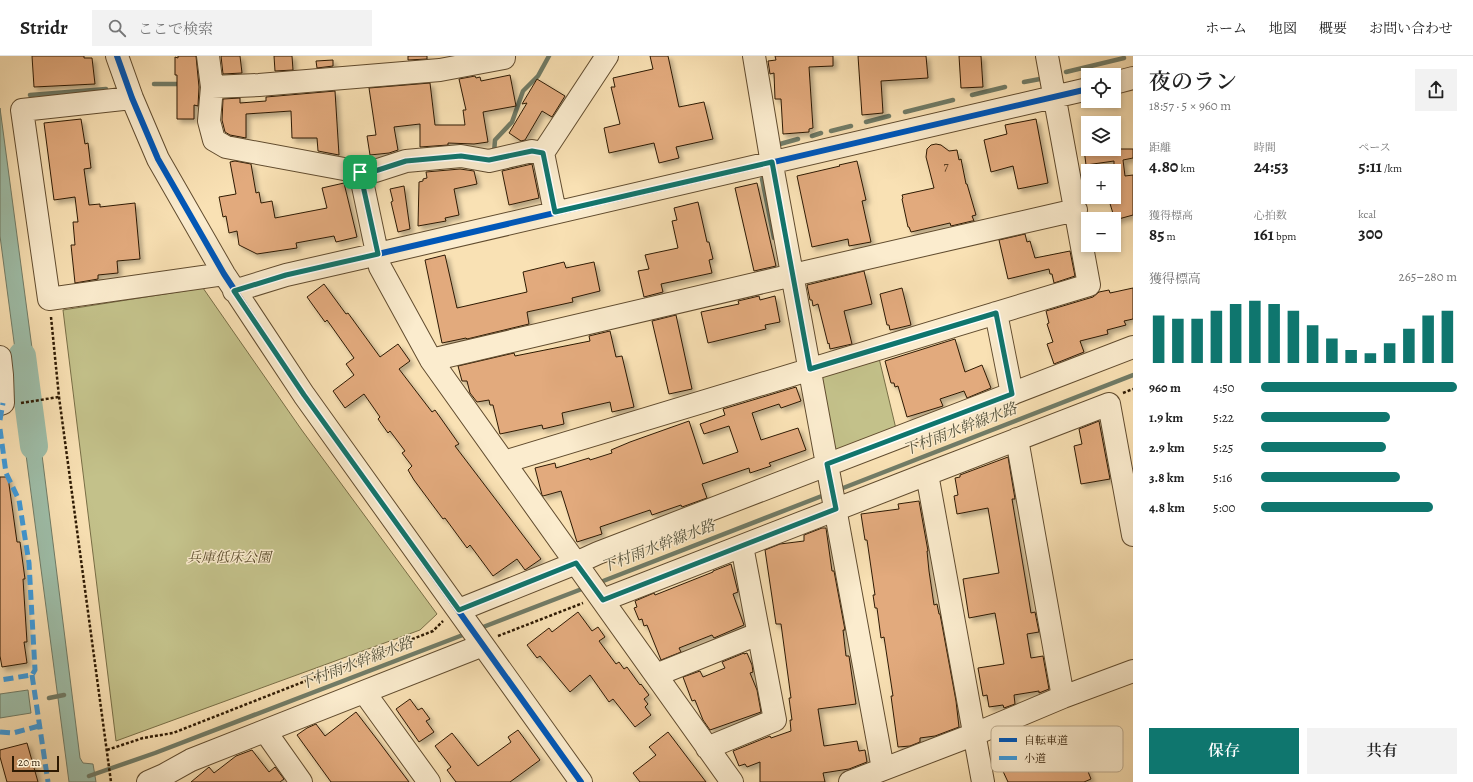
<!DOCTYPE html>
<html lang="ja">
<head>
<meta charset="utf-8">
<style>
	:root { --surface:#fff; --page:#f2f2f2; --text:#222; --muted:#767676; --line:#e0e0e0; --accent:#0f766e }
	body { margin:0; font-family:Alegreya,"Noto Serif JP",serif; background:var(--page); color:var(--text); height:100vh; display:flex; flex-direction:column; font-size:15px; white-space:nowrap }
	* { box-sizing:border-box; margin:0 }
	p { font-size:13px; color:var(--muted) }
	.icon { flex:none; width:22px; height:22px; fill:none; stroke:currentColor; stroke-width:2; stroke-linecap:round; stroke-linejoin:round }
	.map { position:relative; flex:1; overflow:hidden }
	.panel { display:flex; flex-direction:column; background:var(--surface); width:340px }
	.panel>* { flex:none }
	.controls { position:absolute; left:1081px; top:12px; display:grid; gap:8px }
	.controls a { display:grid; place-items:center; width:40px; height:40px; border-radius:0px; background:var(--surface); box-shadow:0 2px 6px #0003; font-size:20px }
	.scale { position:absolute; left:12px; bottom:10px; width:47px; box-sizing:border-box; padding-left:4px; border:2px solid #2e1a03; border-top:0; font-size:11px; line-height:14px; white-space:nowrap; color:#2e1a03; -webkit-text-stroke:3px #fbecce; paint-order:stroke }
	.pin { position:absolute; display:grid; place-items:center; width:34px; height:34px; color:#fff; margin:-17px; border-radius:8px; box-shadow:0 2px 6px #0006 }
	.round { display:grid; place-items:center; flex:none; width:42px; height:42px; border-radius:0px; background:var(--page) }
	.overview { display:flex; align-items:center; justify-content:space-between; height:68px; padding:0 16px }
	h1 { font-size:22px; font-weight:600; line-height:30px }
	.stats { display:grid; grid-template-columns:repeat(3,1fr); gap:6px; height:68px; padding:4px 16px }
	.stats div { display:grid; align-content:center }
	.stats b { font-size:17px; font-weight:600 }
	.stats small { font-size:11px; font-weight:400 }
	.stats p { font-size:11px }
	.chart { height:112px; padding:8px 16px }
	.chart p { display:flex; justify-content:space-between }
	.chart svg { width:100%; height:72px; margin-top:4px; stroke:var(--accent); stroke-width:6 }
	.cta { display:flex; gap:8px; margin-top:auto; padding:8px 16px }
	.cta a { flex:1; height:46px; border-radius:0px; background:var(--accent); color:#fff; font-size:16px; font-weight:600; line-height:46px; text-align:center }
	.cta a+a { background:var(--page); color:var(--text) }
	ul { padding:0 16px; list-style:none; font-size:13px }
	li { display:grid; grid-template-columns:64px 48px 1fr; align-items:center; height:30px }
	li i { height:10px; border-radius:5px; background:var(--accent) }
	header { display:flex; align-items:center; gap:24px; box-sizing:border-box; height:56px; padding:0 20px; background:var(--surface); border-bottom:1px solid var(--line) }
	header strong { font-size:19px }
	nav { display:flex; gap:22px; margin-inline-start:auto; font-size:14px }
	.search { width:280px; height:36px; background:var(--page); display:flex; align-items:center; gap:10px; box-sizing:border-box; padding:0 14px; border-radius:0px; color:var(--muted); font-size:15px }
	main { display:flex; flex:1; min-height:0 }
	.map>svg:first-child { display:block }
	.green { fill:#c3c18a; stroke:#786e46 }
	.water { fill:#9ebea9; stroke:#717c67 }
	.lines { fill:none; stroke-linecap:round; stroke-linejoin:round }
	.stream { stroke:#717c67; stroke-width:4.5 }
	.river { stroke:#9ebea9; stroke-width:28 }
	.building { fill:#e2aa7d; stroke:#2e1a03; filter:url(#shadow) }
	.minor-casing { stroke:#614c2f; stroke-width:24 }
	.path { stroke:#2e1a03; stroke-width:2.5; stroke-dasharray:3 2; stroke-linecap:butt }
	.minor { stroke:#fbecce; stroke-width:22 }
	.quiet { stroke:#3d9bdd; stroke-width:5; stroke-dasharray:10 5; stroke-linecap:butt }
	.cycleway-casing { stroke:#fbecce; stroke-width:8 }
	.cycleway { stroke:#0057b8; stroke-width:6 }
	.route-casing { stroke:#fff; stroke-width:8 }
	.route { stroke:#0f766e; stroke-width:5 }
	.labels { text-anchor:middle; stroke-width:3; stroke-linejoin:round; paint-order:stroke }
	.number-label { font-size:12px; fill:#5b3e22 }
	.park-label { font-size:14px; font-style:italic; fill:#5b4c2c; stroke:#fbecce }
	.water-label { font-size:15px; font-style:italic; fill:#55533d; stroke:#fbecce }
	.key { fill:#fbecce; stroke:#bead91; stroke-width:1 }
	.key-label { font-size:11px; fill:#2e1a03 }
</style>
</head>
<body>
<header>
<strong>Stridr</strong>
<div class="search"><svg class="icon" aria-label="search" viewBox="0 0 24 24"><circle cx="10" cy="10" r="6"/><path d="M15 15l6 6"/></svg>ここで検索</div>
<nav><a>ホーム</a><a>地図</a><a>概要</a><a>お問い合わせ</a></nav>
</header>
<main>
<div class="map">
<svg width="1133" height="726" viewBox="0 0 1133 726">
	<defs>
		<filter id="shadow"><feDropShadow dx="3.5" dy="3.5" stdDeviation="2" flood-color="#0004"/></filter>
	</defs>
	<rect width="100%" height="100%" fill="#f9e1b4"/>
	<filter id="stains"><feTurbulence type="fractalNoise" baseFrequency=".005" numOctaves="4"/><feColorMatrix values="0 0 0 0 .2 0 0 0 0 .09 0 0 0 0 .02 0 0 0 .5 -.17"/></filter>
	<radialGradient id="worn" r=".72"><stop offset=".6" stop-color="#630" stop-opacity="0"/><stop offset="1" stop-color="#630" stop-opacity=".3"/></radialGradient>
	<!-- green -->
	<path class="green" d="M203,232l98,141 136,185 -17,16 -304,111 -53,-431z
		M878,298l19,79 -63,22 -16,-82z"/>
	<!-- water -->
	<path class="water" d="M0,52l38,285 -17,2 -21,-159z
		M36,351l44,351 3,5 10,1 3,18h-27l-49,-373z
		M28,634l3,23 -31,5v-24z"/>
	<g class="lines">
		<!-- stream -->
		<path class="stream" d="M1066,16l58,-14
			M1024,26l16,-3
			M154,28h28
			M30,39l76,-6
			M972,39l33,-8
			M905,56l48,-12
			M866,66l23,-6
			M831,75l20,-5
			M812,80l9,-3
			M780,88l18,-5
			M494,97l1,-13 17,-18 11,-31 15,-15 11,-20
			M762,123l12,59
			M838,434l295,-115
			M598,527l229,-89
			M478,573l109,-42
			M49,642l15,-3
			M89,720l66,-23 313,-120"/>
		<!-- river -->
		<path class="river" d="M22,300l12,90"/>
	</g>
	<!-- building -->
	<path class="building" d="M32,0h52v2h8l3,26 -61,3z
		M178,0h18l3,31 -1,19 -4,-1v14h-17v-44h-2v-18l3,1z
		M221,0h19l2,17 -19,1z
		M274,0h18l1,14 -18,1z
		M408,0h19v3l-19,1z
		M650,0h18l11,51 25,-5 9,37 -37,8 3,11 -20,5 -5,-20 -45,10 -5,-25 16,-4 -9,-37h4l-2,-9 40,-9z
		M775,0h58v10l-24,1 4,61 -4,1v3l-26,2 -2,-35h-6l-1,-26 -4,1 -2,-13 8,-1z
		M858,0h68l2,22 -47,3 2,32 -21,2z
		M959,0h22l2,31 -22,1z
		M333,4v6l-16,2 -1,-7z
		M510,19l6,31 -33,6 5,30 -14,2 -26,-1v2l-28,2v-23l-26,3 4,23 -9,3 -19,2 -3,-19 9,-1 -7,-47 61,-5 5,42h30l-2,-15h3l-7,-31 16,-3 1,2 4,-1 1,4z
		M537,23l28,17 -13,21 -10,-6 -17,29 -4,1 -12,-8 18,-30 -5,1z
		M335,35l4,64 -21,-4 -1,-13h-25l-1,-27 -45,3v24l-16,-3 -5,-3 -3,-12 1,-21 17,-1v5l26,-2v-4z
		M81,63l4,25 3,-1 3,25 -7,1 5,36 11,-1v3l35,-4 5,56 -23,2 1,12 -20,2v4l-23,4 -4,-38h4l-2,-23h5l-3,-25 -21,3 -10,-77z
		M1036,63l12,64 -30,6 -5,-23 -22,6 -7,-32 23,-6 -2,-9z
		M936,88l5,1 8,6 8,-1 2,10 2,-1 5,25h1l9,31 -4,1 2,5h-2l-21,5 -1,-3 -39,9 -2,-5h-1l-6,-28 1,-1 -1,-3 32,-7 -8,-31 1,-8 4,-4z
		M1084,93h49v9l-10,2 2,16 8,-1v40l-18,5 -7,-23h6v-36l-28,4z
		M235,105l16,3 5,29 3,-1 2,11 11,-2 3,17 52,-10 -5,-20 22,-5 13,54 -21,5 -2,-6 -38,7 1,5 -40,6 -18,-9 -2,-14 -8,2 -3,-17 -3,1 -4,-20 17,-3 -6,-32z
		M857,105l9,39 -4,1 9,41 -22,4 -1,-7 -36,8 -15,-71 43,-10 -1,-1z
		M532,108l7,34 -30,7 -7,-34z
		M460,113l14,2 3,13 -23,5 5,26 -14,3 1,3 -28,5 1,-44 4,-1v-2l4,-1 -1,-6z
		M757,127l19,83 -22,5 -19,-83z
		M404,130l6,43 -12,3 -7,-30 2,-1 -3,-12z
		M698,146l9,40h2l4,17 -4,1 3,13 -51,11 2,8 -19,5 -6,-26 11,-2 -4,-14 33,-7 -6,-27 5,-1 -3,-12z
		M1025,178l2,8 3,-1 5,17 35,-7 5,25 -21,7 -2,-9h-2l-1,-5 -41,10 -9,-39z
		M445,199l12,53 70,-16 -4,-20 41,-10 2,6 28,-6 6,29 -28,7 1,4 -46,10 2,12 -62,15 -1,-1 -24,5 -17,-83z
		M864,215l8,33 -28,7 8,33 -22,5 -1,-6 -1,1 -10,-40 -5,2 -1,-6h-2l-3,-15z
		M324,228l22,30 2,-1 32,44 18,-13 12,17 -11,8 33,43 3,-2 24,34 -4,2 86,113 -16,11 -8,-11 -24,17 -23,-31 -3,3 -22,-30 -2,1 -29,-39 -6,-10 4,-4 -10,-13 3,-2 -15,-20 -2,2 -10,-14 2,-2 -16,-23 -19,14 -12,-17 21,-16 -8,-11 8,-6 -27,-38 -2,2 -18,-25z
		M902,232l9,37 -21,5 -1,-5h-2l-7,-31z
		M1133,232v31l-9,2 2,4 -19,5 1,4 -28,7 4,11 -30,12 -7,-20 6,-2 -6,-18 2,-1 -3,-12 47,-14 6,-5 10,-2 1,3z
		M759,240l1,4 15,-4 5,26 -15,3 1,4 -58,14 -7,-31 38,-8 -1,-3z
		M676,259l16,74 -23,5 -17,-73z
		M610,275l6,26 6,-1 12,51 -22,5 -2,-10 -48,11 2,11 -21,5 -1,-4 -42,9 -7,-29h-3l-1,-5 -12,2 -7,-9 -3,-12h-5l-4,-15 56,-13 1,3 75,-15 -1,-5z
		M955,283l10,33 17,-7 9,23 -24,10 -3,-7 -24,8 3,7 -36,11 -9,-31 -3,1 -1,-4h-3l-6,-22z
		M796,331l5,14 -20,7 -2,-4 -27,9 9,27 37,-12 8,22 -37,13 2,3 -21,7 -1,-5 -47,16 5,14 -25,9 -1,-2 -29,10 -2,-5 -50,17 2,7 -25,8 -16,-51 -18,5 -1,-1 -7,-27 20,-5 1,5 33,-10 1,2 22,-7 -1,-3 19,-8 59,-21 14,43 35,-12 -9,-26 -25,8 -4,-10 25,-9 -2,-6z
		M1099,365l11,58 -29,5 -7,-38 8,-2 -3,-15z
		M1008,401l7,42h-3l19,114 4,-1 4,20 -12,2 4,24 12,-2 6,33 -10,4v-2l-25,4 1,9 -11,4 -1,-3 -14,2 -2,-12 -4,1 -5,-28 26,-4 -9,-51 -26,5 -6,-39 36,-6 -11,-65 -31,6 -3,-18 4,-1 -3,-17 5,-1v-2z
		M0,421h8l9,65h3l5,37h-2l4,63h-3l3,21 -25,4 -2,-11z
		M919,445l9,50h-1l2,20 5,34 3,-1 2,10h1l16,87 3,26 -24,9 -15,2v4l-10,4 -12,1 -7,-51h2l-9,-59 -3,1 -4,-30h-2l-2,-13h2l-8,-55h-2l-4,-26 38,-5 -1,-5z
		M822,472h4l6,43h2l11,59h-2l3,26h3l7,48 -38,5 6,37 33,-5 2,10 6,-1 2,12 -18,7 -26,4 2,9h-65v-20l-13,5 -2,-3 -6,2 -6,-15 37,-15 1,2 20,-7 -1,-11h2l-3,-22h2l-10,-74h-5l-11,-74 15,-6 24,-3v-6z
		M731,508l7,28 -5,2 11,31 -30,13 -2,-3 -33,13 2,4 -20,8 -14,-35 -3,1 -2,-7 -3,1 -5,-12 3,-1 -2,-6 19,-8 1,2 58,-23v-1z
		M578,556l14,19 6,-4 7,10 -6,4 17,23 3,-2 5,7 3,-2 13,18 1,-1 8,11 -5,4 4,5 -3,3 6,8 -16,12 -22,-28 -4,3 -19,-27 -20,17 -30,-36 -3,2 -10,-13 22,-17 3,4z
		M744,597v1l3,-1 5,12 1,7 -3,1 7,17 4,22 -51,18 -7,-10 -8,-20 -3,1 -9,-24 17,-6 3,6 22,-9 -3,-6z
		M410,643l8,11 4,-2 8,11 -4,2 8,11 -15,10 -23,-33z
		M356,656l23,30 30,40h-78l-34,-47 10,-7 9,-4 9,12z
		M518,674l22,30 -30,22h-54l-9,-12 4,-3 -16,-21 17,-13 26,33 33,-24 -3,-5z
		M1044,674l16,38 23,-9 8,20 -7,3h-76l-13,-28 24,-11 -1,-3z
		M668,676l38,50h-66l-7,-9 23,-18 -7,-8z
		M27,687l11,39h-31l-7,-25v-7z
		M252,694l17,22 6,-5 9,12 -4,3h-89l18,-15 5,6 22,-17z"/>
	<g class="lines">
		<!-- minor casing -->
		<g class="minor-casing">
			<path id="minor" d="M117,0l15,42 26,61 66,115 80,121 277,387
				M208,0l4,31 -3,34 5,19 12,7 134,25 15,-1 31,-10 55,-5 28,5 43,-10 11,2
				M754,0l20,120 109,593
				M1114,27l19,-5
				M212,31l47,-2 181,-15 64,-12v-2
				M132,42l-110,12 27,189 175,-25
				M360,116l20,95 51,93 301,422
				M555,156l-12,-59 64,-97
				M234,235l52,-16 92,-21 710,-165
				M996,257l16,81
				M0,301l2,18 1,28 -3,1
				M431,304l362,-85 283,-65
				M1017,383l46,258
				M504,406l585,-177 -42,-229
				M927,418l56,308
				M603,544l324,-126 182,-70 24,131
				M459,554l117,-47 22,-10 535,-206
				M656,619l102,-41
				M364,636l65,90
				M265,675l36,51
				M707,692l68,-28 -33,-174
				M148,726l16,-7 27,-15 292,-115
				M850,726l125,-48 88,-37 70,-26"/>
		</g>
		<!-- path -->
		<path class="path" d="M51,261l8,80 52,385
			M1123,337l10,-4
			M21,347l38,-6
			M498,580l85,-33
			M107,694l36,-12 30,-5 260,-102 10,-10"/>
		<!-- minor -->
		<use href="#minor" class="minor"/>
		<!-- quiet -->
		<path class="quiet" d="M0,364l3,-17
			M0,373l6,44 13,27 10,63 6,107 -3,5 -32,5
			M32,619l16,107
			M0,676l13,1 26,-7"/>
		<!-- cycleway casing -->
		<g class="cycleway-casing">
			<path id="cycleway" d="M117,0l15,42 26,61 66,115 80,121 277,387
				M234,235l52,-16 92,-21 710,-165"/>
		</g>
		<!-- cycleway -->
		<use href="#cycleway" class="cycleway"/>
	</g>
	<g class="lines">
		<!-- route casing -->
		<g class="route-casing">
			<path id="route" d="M532,95l11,2 12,59 217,-50 38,207 186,-56 16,81 -185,70 9,45 -233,91 -27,-37 -117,47 -155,-215 -70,-104 52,-16 92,-21 -18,-82 15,-1 31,-10 55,-5 28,4z"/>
		</g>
		<!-- route -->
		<use href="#route" class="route"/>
	</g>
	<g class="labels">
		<!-- number labels -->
		<g class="number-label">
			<text x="946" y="114">7</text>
		</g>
		<!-- park labels -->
		<g class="park-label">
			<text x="229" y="506">兵庫低床公園</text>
		</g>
		<!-- water labels -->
		<g class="water-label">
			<text transform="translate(960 373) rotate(-21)" y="5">下村雨水幹線水路</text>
			<text transform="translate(658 490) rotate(-21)" y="5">下村雨水幹線水路</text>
			<text transform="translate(356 607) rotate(-21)" y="5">下村雨水幹線水路</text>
		</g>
	</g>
	<!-- legend -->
	<rect x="991" y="670" width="132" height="46" rx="6" class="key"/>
	<rect x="999" y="682" width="18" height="4" fill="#0057b8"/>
	<rect x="999" y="700" width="18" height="4" fill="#3d9bdd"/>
	<g class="key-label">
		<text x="1024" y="688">自転車道</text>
		<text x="1024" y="706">小道</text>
	</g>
	<rect width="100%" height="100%" filter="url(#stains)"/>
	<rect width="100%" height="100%" fill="url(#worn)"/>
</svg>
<div class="controls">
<a><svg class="icon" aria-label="locate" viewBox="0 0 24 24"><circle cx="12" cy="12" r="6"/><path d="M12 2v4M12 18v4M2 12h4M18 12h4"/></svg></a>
<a><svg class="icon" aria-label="layers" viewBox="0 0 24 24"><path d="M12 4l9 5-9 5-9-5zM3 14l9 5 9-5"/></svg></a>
<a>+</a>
<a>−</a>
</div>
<div class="scale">20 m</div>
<div class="pin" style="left:360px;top:116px;background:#1e9e55"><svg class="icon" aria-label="arrive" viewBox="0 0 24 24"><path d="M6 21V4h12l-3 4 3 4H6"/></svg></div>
</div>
<section class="panel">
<div class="overview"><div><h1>夜のラン</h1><p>18:57 · 5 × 960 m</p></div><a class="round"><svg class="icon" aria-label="share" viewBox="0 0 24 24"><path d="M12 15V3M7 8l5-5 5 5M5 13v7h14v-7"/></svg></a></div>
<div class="stats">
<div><p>距離</p><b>4.80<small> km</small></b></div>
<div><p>時間</p><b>24:53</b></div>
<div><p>ペース</p><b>5:11<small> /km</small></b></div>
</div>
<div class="stats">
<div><p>獲得標高</p><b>85<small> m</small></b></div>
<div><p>心拍数</p><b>161<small> bpm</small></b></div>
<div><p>kcal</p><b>300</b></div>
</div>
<div class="chart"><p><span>獲得標高</span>265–280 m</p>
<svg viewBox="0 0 160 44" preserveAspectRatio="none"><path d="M5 44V15M15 44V17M25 44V17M35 44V12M45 44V8M55 44V6M65 44V8M75 44V12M85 44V21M95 44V29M105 44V36M115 44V38M125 44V32M135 44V23M145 44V15M155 44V12"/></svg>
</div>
<ul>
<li><b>960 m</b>4:50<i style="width:100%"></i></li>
<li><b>1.9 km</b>5:22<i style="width:66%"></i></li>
<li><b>2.9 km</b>5:25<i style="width:64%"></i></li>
<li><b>3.8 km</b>5:16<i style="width:71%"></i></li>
<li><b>4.8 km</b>5:00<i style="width:88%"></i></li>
</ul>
<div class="cta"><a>保存</a><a>共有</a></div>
</section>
</main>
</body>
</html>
